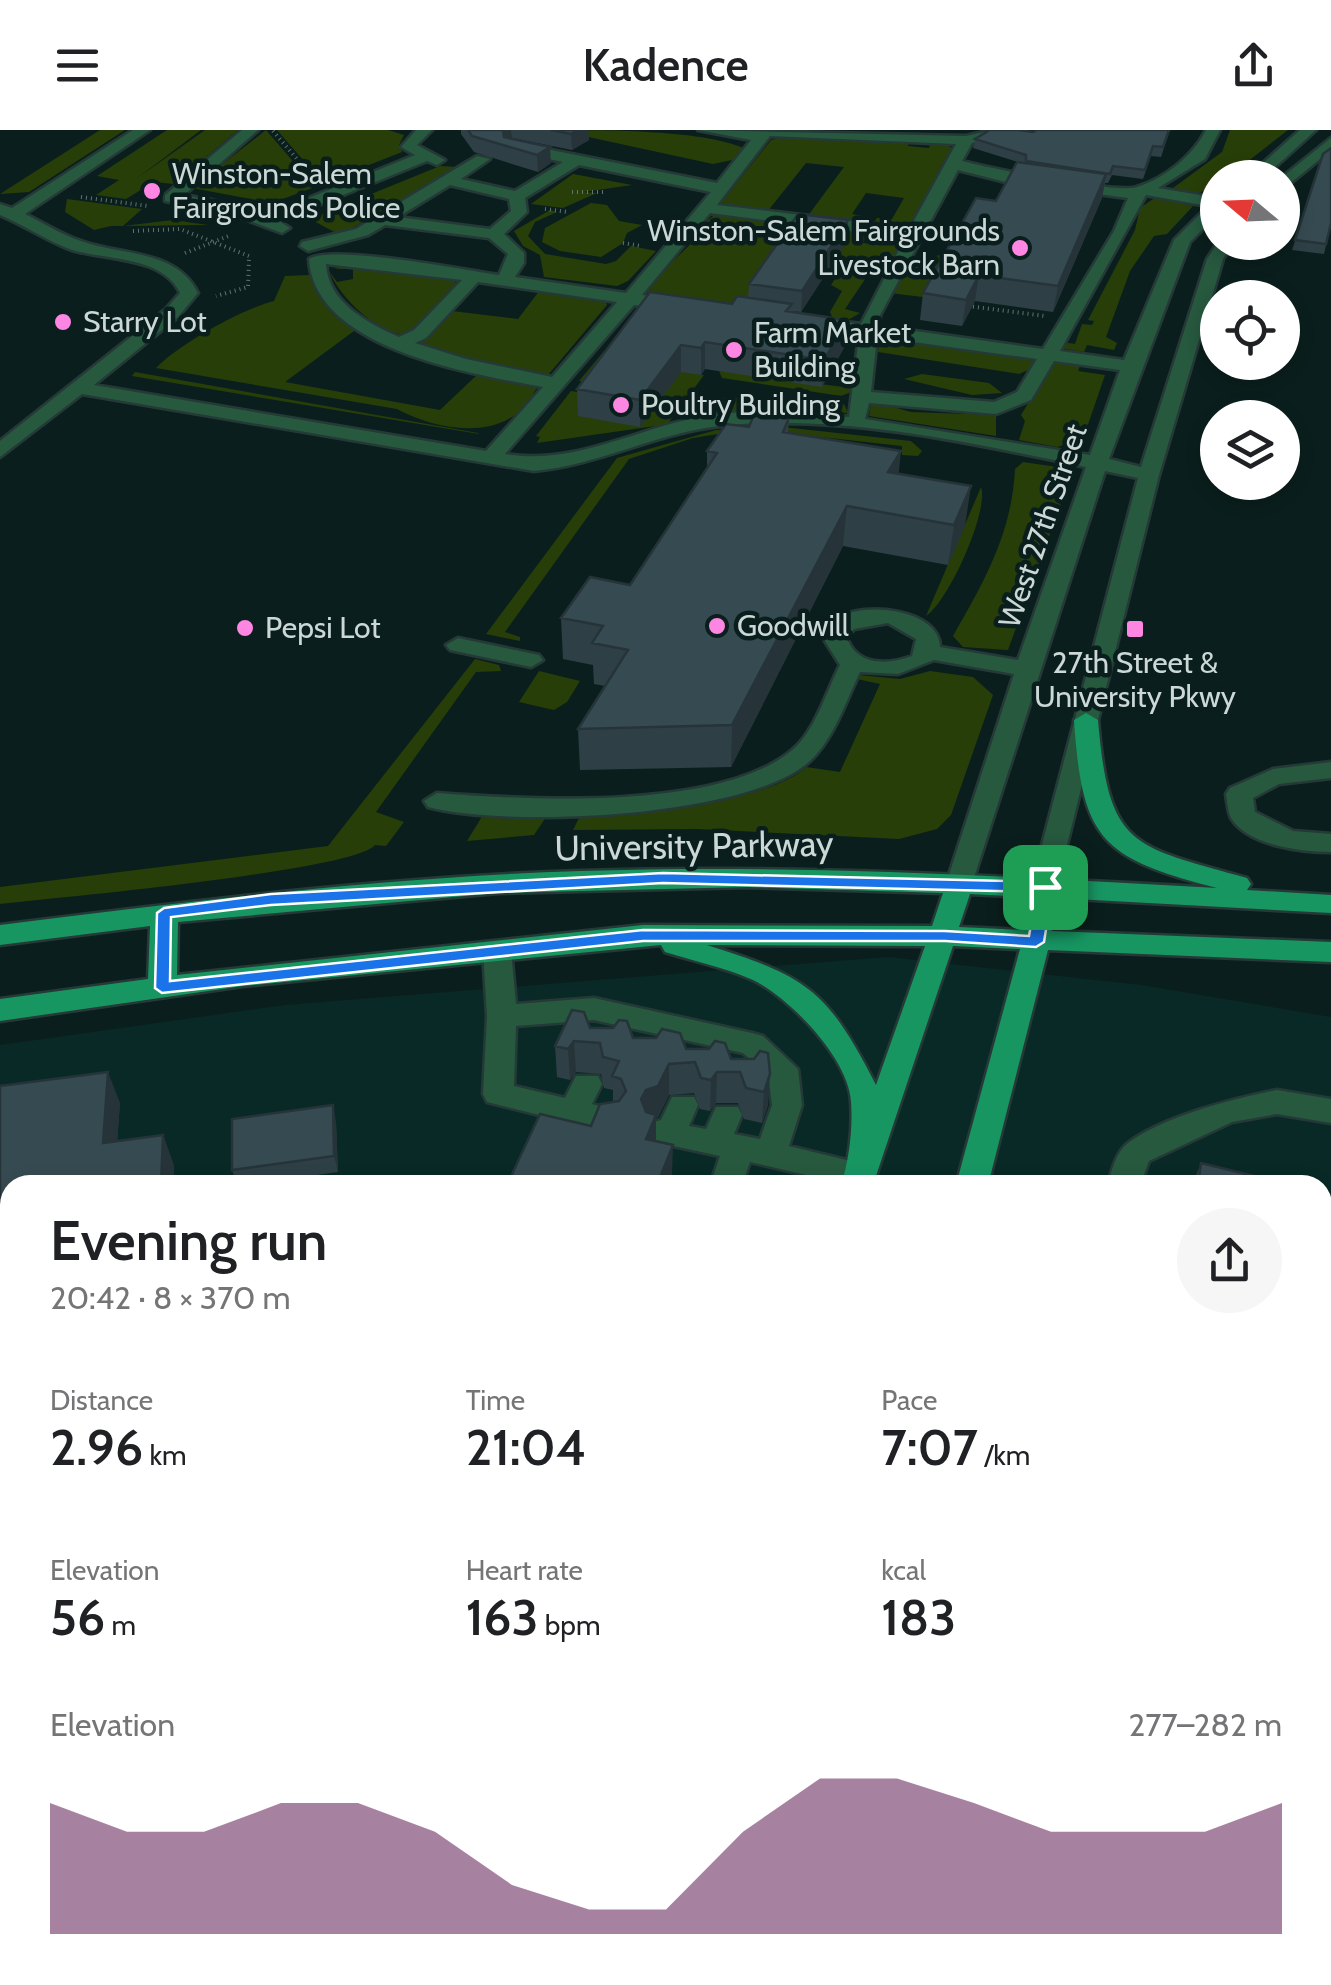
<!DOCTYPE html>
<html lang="en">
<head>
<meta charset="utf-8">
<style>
	:root { --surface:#fff; --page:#f6f6f6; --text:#202124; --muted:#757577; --accent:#834e79 }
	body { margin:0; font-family:Cabin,sans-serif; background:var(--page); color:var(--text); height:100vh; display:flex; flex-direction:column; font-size:38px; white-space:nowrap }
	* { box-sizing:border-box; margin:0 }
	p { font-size:32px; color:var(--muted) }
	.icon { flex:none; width:55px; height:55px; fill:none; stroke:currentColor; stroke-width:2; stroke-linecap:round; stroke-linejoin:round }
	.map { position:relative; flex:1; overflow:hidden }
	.sheet { position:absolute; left:0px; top:1045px; width:1332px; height:810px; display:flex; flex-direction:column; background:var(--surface); border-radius:30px 30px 0 0; box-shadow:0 5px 15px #0003 }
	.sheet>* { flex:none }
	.needle { width:65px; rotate:289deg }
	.tools { position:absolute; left:1200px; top:30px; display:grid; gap:20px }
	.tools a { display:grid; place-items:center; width:100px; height:100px; border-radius:50%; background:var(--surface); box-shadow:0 5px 15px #0003; font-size:50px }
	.pin { position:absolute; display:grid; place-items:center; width:85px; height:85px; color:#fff; margin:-42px; border-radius:20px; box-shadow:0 5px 15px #0006 }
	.round { display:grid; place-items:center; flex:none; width:105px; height:105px; border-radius:52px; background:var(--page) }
	.summary { display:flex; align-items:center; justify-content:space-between; height:170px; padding:0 50px }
	h1 { font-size:55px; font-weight:600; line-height:75px }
	.stats { display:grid; grid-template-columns:repeat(3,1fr); gap:15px; height:170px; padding:10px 50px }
	.stats div { display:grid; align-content:center }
	.stats b { font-size:50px; font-weight:600 }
	.stats small { font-size:28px; font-weight:400 }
	.stats p { font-size:28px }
	.chart { height:280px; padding:20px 50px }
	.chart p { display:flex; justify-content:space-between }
	.chart svg { width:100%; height:180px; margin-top:10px; fill:var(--accent); opacity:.7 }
	header { display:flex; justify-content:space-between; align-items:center; height:130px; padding:0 50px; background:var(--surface); font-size:45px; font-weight:600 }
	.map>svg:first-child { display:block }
	.built { fill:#082926; fill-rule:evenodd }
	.green { fill:#283e08 }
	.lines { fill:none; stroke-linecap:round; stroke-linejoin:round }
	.minor-casing { stroke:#253937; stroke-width:5 }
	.major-casing { stroke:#253937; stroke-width:5 }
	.path { stroke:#617270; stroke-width:4; stroke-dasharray:1 4; stroke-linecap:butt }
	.minor { fill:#27593f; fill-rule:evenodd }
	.major { fill:#179662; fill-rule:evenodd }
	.wall { fill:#2e4046 }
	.shaded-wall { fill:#263439 }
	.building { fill:#364b51; stroke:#263439; stroke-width:2.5 }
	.route { fill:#1a73e8; stroke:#fff; stroke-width:2.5; fill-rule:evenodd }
	.poi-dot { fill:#fd86e2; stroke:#0a1f1d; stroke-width:4 }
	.labels { text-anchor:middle; stroke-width:9; stroke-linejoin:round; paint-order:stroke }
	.far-poi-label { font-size:30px; fill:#cbd8d6; stroke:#0a1f1d; text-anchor:start }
	.far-street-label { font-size:30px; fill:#cbd8d6; stroke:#0a1f1d }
	.street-label { font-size:35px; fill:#cbd8d6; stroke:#0a1f1d }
</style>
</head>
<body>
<header><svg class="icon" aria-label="menu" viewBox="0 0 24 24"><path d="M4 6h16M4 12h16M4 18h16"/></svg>Kadence<svg class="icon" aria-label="share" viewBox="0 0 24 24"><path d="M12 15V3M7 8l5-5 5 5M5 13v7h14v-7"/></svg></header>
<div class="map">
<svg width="1331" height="1855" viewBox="0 0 1331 1855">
	<rect width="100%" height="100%" fill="#0a1f1d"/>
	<!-- built -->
	<path class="built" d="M888,827l253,28 190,32v968h-1331v-940l285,-40zM10,1055h1312v790h-1312z"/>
	<!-- green -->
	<path class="green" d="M100,0h25l-96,62 -29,2z
		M167,0h34l-65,49 69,-49h33l-64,54 -20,-2 -28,17 -30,-4 23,-15 -22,-4z
		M266,0l49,57 -43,16 -80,-15z
		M277,0h111l16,5 -5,10 3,7 -79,31z
		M556,0c50,0 149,0 190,19l-9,10 -24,5z
		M1230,0h58l-60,47 -10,1 -1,8 -19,7 -25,-5 49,-36z
		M787,6l123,1 -2,9 21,2 3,-9 14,3 6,7 -39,75h-40l4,-6 15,1 12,-21 -38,-5 -14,21 16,3 -5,6 -56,-6 37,-50 -38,-4 -39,49 -47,-8 51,-64z
		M440,36l18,1 -118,68 -30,-16z
		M573,44l59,11 -49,7 14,1 -34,15 -32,-4z
		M1156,67l37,9 -26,28 -13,2 -24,35 -24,66 11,6 -3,7 -27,-5 -3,7 -24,-4 2,-6 13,2 7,-20 10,1 2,-4 -6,-1 47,-90 5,-22z
		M67,69l75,10 -19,17 50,-6 35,5 -97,1 -17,4 -29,-18z
		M591,73l16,2 12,16 23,4 -15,8 -4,10 -22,14 -41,-6 -18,-9 3,-14z
		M550,80l7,2 -22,10 -7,14 17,18 61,10 10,-3 15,-15 25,5 -28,30 -11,5 -73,-9 -4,-22 -17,-9 -9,-15z
		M716,84l98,11 -27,12 -38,51 2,22 -105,-17 -2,-4 57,-55 -4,-6z
		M848,98l21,3 -6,12 8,1 4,-7 5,5 22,2 -8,14 -12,-4 -37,55 15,4 -12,7 -14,1 -4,-9 12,-21 -11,-6 17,-26 -11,-3 10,-15z
		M914,124l5,6 21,-5 33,4 -42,39 -41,-5z
		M356,135l94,13 10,8 -50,49c-32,0 -69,-36 -81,-64l8,11 16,-3v-10h-19z
		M309,145l18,27 31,26 -73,54 155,28 39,-37 59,13c-5,8 -11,20 -19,26 -33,27 -87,16 -122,-3l-241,-41c23,-24 86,-59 118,-67l11,-25z
		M540,160l65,10 2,5 -59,70 -66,-12 -62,-19 32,-33 66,8z
		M880,207l157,20 -2,10 -16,7 -141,-22z
		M604,221l19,3 -5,8 86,13 -35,47 -7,3 -125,18 3,-6 -4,-1 35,-45 24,4 8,-10 -24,-4z
		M1055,229l25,7 -2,5 27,4 -22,64 -26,8 -38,-7 6,-19 -4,-6z
		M719,241l132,17v4l-10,4 -119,-18z
		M135,242l343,61 1,1 -347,-58z
		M922,244l67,9 13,10 -30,2 -68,-16z
		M779,267l65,7 4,9 -95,-4 -71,11v-5l18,-17z
		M879,273l32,9 85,3v21l-127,-20 2,-12z
		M773,296l138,15 11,10 -4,5 -16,-1v-9l-153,-17 -56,9 -64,21 -124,173 15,5v4l-34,-7 131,-176 99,-28z
		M1023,332l34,5 13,12 -62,171 -45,-3 -10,-11c31,-54 59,-103 62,-167z
		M981,357c8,24 -32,114 -55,129z
		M475,529l24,6 2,6 -25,1 -100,140 28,10 -18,24 -11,-1c-21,26 -322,53 -375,59v-17l328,-41z
		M539,541l41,10 -13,21 -13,8 -35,-8z
		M930,541l43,6 20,18 -42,120 -14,14 -38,10 -201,-10 -125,1 7,-14c56,-6 185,-11 226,-49l34,5 40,-88 -23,-5 2,-4 41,4z
		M483,685l63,2 -12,18 -67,6z"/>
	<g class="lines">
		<!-- minor casing -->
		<g class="minor-casing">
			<path id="minor" d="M133,0h17l-125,84c19,9 37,21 56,27 41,15 95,8 117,52l-20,24 -84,68 392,66 57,-64c-71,-13 -229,-38 -234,-128 21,-15 157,11 190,16l9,-21 -19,-16 -104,-13 -17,10 -60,16 -8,-5 2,-4 54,-13 121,-73 13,3 -29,20 54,12 48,-29 -57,-12v-6l5,-2 206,41 34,-43 -53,-10 268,6 18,-4 7,4 -2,3 -17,4 -10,18c26,7 155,33 175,26 28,-9 56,-31 69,-57h14l-15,29 -47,29 60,10v16l-28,28 -81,217 32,8 66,-208 11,-17h16l-11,17 -64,216 -104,418 -10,3 -14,-9 107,-409 -33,-7 -135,419h-20l-4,-6 68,-210 -80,-14 -36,14 -38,-2c-14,29 -26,66 -49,88 -60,58 -304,68 -383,47l-4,-6 13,-8c91,7 281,18 354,-42 24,-19 35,-59 49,-86l-17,-27c4,-5 9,-16 15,-20 25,-17 102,-9 102,29l78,13 68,-193c-113,-24 -250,-54 -366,-41 -64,7 -121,39 -186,45l-452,-77 -82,63v-16l166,-132 14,-16c-17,-37 -75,-33 -108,-43 -25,-9 -48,-25 -72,-35v-11l12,4zM770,6l186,8 -46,84 -193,-23zM579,35l132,27 -85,101 -111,-16 9,-14v-10l-20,-19 23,-22 -2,-14zM958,40l48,12 122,16 -14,33 -71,118 -164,-23 1,-11zM450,55l59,14 2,12 -21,18 -92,-12zM1146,65l62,11 -34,34 -50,120 -64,-9zM710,83l195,25 -44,86 -54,-7 -9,5 61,13 -10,82c-51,-6 -104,-9 -155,1 -64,14 -122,47 -189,36l129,-149 54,5v-8l-46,-7zM326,134l136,16 -48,50 -15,7c-31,-14 -71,-34 -73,-73zM478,152l139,20 -65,75 -86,-18 -51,-16 11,-5zM877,207l160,22 -20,33 -23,10 -123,-10zM1054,231l66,9 -30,85 -225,-36 4,-16 127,11 35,-14zM888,493l28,16 -4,17c-24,9 -55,10 -65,-18l7,-9z
				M242,0h16l-74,65 48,9 32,12 151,-61 -14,-8 15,-17h16l-15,15 28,15 -8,5 -10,-4 -148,60 11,7 -8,5 -59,-22 -58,-10v-6z
				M1300,0h16l-53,48h-17z
				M1331,8v12l-49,40 -1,-12z
				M458,508l81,17 4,5 -12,7 -81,-17 -4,-5z
				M1331,632v16l-52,6 -26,14 2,14 38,19 38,3v18c-28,0 -83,-6 -100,-34 -3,-6 -4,-17 -5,-24l4,-6 43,-19z
				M497,811l14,10 5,53 78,-6 158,35 11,3 35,33 4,36 -13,41 82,20 5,9 -5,9 -22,1 -99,-23 -8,23h-32l10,-29 -70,-15 -5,-9 5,-9 11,-3 11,-23h22l4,8 -9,21 17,3 10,-22h22l4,8 -8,19 26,5 12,-34 -4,-31 -25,-21 -149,-33 -78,6 -2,60 51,12 11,-22h22l4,8 -10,20 27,8 5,8 -5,8 -11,4 -121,-30 -4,-8 4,-78 -4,-65z
				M1277,960l54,9v24l-54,-9 -45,8 -83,39 -9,24h-32c3,-14 8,-33 20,-42 34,-26 107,-45 149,-53z
				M0,1648l10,4v42l-10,-4z
				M447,1845h68l5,10h-68z"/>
		</g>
		<!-- major casing -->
		<g class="major-casing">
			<path id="major" d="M1086,583l12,7c11,128 32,125 149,158l4,6 -4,6 84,5v18l-274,-15 -5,33 279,11v20l-283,-12 -60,235h-32l64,-236 -67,-3 -80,239h-32c8,-24 12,-57 10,-83 -2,-43 -61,-104 -98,-122 -27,-12 -59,-19 -88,-28l-4,-7 -418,41 -243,35v-22l148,-20 2,-53 -150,19v-20c193,-24 386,-48 581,-54 212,-7 424,5 636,17 -117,-30 -135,-49 -143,-168zM748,757l195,6 -11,33 -289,-1 -466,50 1,-53 320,-29zM970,764l60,3 -6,33 -65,-3zM707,815l218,1 -49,139c-49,-95 -67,-108 -169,-140z
				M603,1845h46l-3,10h-46z
				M739,1845h46l-2,10h-46z"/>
		</g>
		<!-- path -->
		<path class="path" d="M273,1l41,48
			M572,62h33
			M81,67l67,9
			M545,79l23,3
			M133,101l47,-2 69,27 -1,31 -32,9
			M623,113l18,3
			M185,123l46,-18
			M968,176l77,10"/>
		<!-- minor -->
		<use href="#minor" class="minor"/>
		<!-- major -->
		<use href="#major" class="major"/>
	</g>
	<!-- wall -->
	<path class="wall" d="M461,0h127l1,10 -17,10 -60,-12 39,25 -13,9 -64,-20 -13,-18z
		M986,0h33l14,2 4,-2h133l-9,27 -10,-1 -8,23 -31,-4 -4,8h-3l-3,15 -49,114 -78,-11 -13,25 -42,-6 3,-27 73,-92 22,-39 -45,-14 2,-9 13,-8z
		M1323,24l8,69 -7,31 -32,-4z
		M847,111l-46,71 -10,-1 54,35 -23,41 -117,-18 -4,6 -20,-3 -41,55 -62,-11 -1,-27 155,-85 16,-6 1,-14z
		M789,288l-1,15 111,41 66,52 -17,39 -105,-19 -112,221 -151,3 -2,-41 27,-43 -11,-2 -1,-19 -30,-6 -2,-41 69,-33 77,-116v-18l42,-24z
		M590,898l141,31h23l14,46 -6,18 -18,-4 -6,-16h-22l-6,8 -10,-2 -6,-16 -25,2 -11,22 -2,1v23l16,34 -81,-49 22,-24v-12l-9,-2 -3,-14 -25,-2 -6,8 -13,-3 -2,-31z
		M0,956l120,17 -3,38 46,-6 11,31v19h-164v388l-10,2z
		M336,992l2,50 -91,13h-10l-5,-15z
		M1201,1033l90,22h-99z
		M1322,1063l9,2v181l-9,-2z
		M1188,1845h134l9,10h-134z"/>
	<!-- shaded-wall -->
	<path class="shaded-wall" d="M502,0h9l1,8 -9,4z
		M578,0h10l1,10 -17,10 -1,-16z
		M550,17l1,16 -13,9 -1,-17z
		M1106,44l-4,24 -49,114 5,-26z
		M848,90l-1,21 -46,71 1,-21z
		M979,145l-4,26 -13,25 4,-26z
		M847,190l-2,26 -23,41 2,-27z
		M705,212v27l-4,6v-27z
		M681,215v27l-41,55v-27z
		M901,321l-4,39 -9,-18z
		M971,356l-6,40 -17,39 6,-40z
		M847,376l-4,40 -112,221 1,-42z
		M574,911l2,31 -6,8 -2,-31z
		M669,934v31l-11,22 -2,1v28l-9,23v-48l-6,-22 5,-9z
		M108,942l12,31 -5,71 -12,-31z
		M717,942l-1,31 -6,8 1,-31z
		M770,944l-2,31 -6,18 2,-31z
		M333,975l3,17 2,50 -4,-16z
		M163,1005l11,31v19h-13z
		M673,1015l-1,30 -3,10h-12z"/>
	<!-- building -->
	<path class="building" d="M468,0h35l1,7 46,10 -13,8 -65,-19z
		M551,0h27l-7,4z
		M990,0h29l14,2 4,-2h132l-6,17 -10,-1 -8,24 -32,-4 -3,8 -84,-13v-6l-51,-16z
		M1331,18v75l-5,21 -31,-4 28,-86z
		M1017,32l89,12 -48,112 -79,-11 -13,25 -43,-7 53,-95 20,3z
		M798,84l50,6 -46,71 -53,-7z
		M650,162l82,12 5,-8 55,8 -6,7 61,9 -23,40 -119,-18 -4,6 -20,-3 -41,55 -63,-11z
		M754,284l35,4 -6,14 118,19 -13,21 83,14 -17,39 -107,-19 -115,219 -154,4 50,-79 -36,-7 11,-17 -42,-8 29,-41 40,8 87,-132 -10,-2 19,-27 23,3z
		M572,880l12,2 6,16h23l6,-8 8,1 6,17h23l6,-9 18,4 6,16h23l6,-8 10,2 6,16h23l6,-8 8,2 2,21 -6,18 -18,-4 -6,-16h-23l-6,8 -10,-2 -6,-16 -26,2 -11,22 -12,4 -5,9 5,13 10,3 -10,24 27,6 -16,40h-150l33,-71 51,12 9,-22 19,-3 7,-10 -5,-12 -9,-3 7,-15 -16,-4 -3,-14 -26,-2 -6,8 -13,-3z
		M108,942l-5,71 60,-8 -2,50h-151v359l-10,2v-460z
		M333,975l1,51 -102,14v-51z
		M1201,1033l90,22h-93z
		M1322,1063l9,2v156l-9,-3z
		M1322,1363l9,2v490h-101l-9,-10h101z
		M251,1845h11l26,10h-41z"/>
	<!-- route -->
	<path class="route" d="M663,743l382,9 8,5 -9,55 -8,5 -91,-6h-302l-481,52 -7,-5 2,-75 7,-5 107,-14zM663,753l374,9 -8,44 -84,-5 -302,-1 -473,51 1,-64 100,-12z"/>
	<!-- markers -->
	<g class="poi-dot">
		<circle cx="152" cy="61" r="10"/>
		<circle cx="1020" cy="118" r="10"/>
		<circle cx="63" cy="192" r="10"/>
		<circle cx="734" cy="220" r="10"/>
		<circle cx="621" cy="275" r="10"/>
		<circle cx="717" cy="496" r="10"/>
		<circle cx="245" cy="498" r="10"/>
		<rect x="1125" y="489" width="20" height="20" rx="5"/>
	</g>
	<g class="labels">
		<!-- far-poi labels -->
		<g class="far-poi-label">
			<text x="172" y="54">Winston-Salem<tspan x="172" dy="34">Fairgrounds Police</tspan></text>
			<text x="1000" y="111" text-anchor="end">Winston-Salem Fairgrounds<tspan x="1000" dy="34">Livestock Barn</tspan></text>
			<text x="83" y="202">Starry Lot</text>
			<text x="754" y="213">Farm Market<tspan x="754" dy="34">Building</tspan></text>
			<text x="641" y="285">Poultry Building</text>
			<text x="737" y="506">Goodwill</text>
			<text x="265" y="508">Pepsi Lot</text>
			<text x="1135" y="543" text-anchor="middle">27th Street &amp;<tspan x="1135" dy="34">University Pkwy</tspan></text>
		</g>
		<!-- far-street labels -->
		<g class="far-street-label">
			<text transform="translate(1043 396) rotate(-71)" y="10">West 27th Street</text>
		</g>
		<!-- street labels -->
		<g class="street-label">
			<text transform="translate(694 716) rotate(-1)" y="12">University Parkway</text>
		</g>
	</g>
</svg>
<div class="tools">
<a><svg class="needle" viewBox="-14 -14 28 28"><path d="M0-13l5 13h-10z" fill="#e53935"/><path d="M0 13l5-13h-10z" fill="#757577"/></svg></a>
<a><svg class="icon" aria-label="locate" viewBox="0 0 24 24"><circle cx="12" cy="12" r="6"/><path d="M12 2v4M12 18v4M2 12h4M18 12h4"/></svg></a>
<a><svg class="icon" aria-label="layers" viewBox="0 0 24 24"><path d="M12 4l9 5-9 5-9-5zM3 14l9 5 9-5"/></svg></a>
</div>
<div class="pin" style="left:1045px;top:757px;background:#1e9e55"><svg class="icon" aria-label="arrive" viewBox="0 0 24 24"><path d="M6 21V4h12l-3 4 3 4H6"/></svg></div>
<section class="sheet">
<div class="summary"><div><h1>Evening run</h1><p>20:42 · 8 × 370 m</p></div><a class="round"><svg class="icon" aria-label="share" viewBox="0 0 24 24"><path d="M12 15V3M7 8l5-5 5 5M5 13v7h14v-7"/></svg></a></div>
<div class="stats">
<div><p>Distance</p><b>2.96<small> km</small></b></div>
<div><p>Time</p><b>21:04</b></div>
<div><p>Pace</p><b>7:07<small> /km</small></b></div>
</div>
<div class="stats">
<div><p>Elevation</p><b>56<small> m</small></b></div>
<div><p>Heart rate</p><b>163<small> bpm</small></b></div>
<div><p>kcal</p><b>183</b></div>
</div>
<div class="chart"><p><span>Elevation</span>277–282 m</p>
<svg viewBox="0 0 160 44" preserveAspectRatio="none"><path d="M0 44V12L10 19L20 19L30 12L40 12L50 19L60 32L70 38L80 38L90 19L100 6L110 6L120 12L130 19L140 19L150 19L160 12V44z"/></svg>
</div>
</section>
</div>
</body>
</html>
